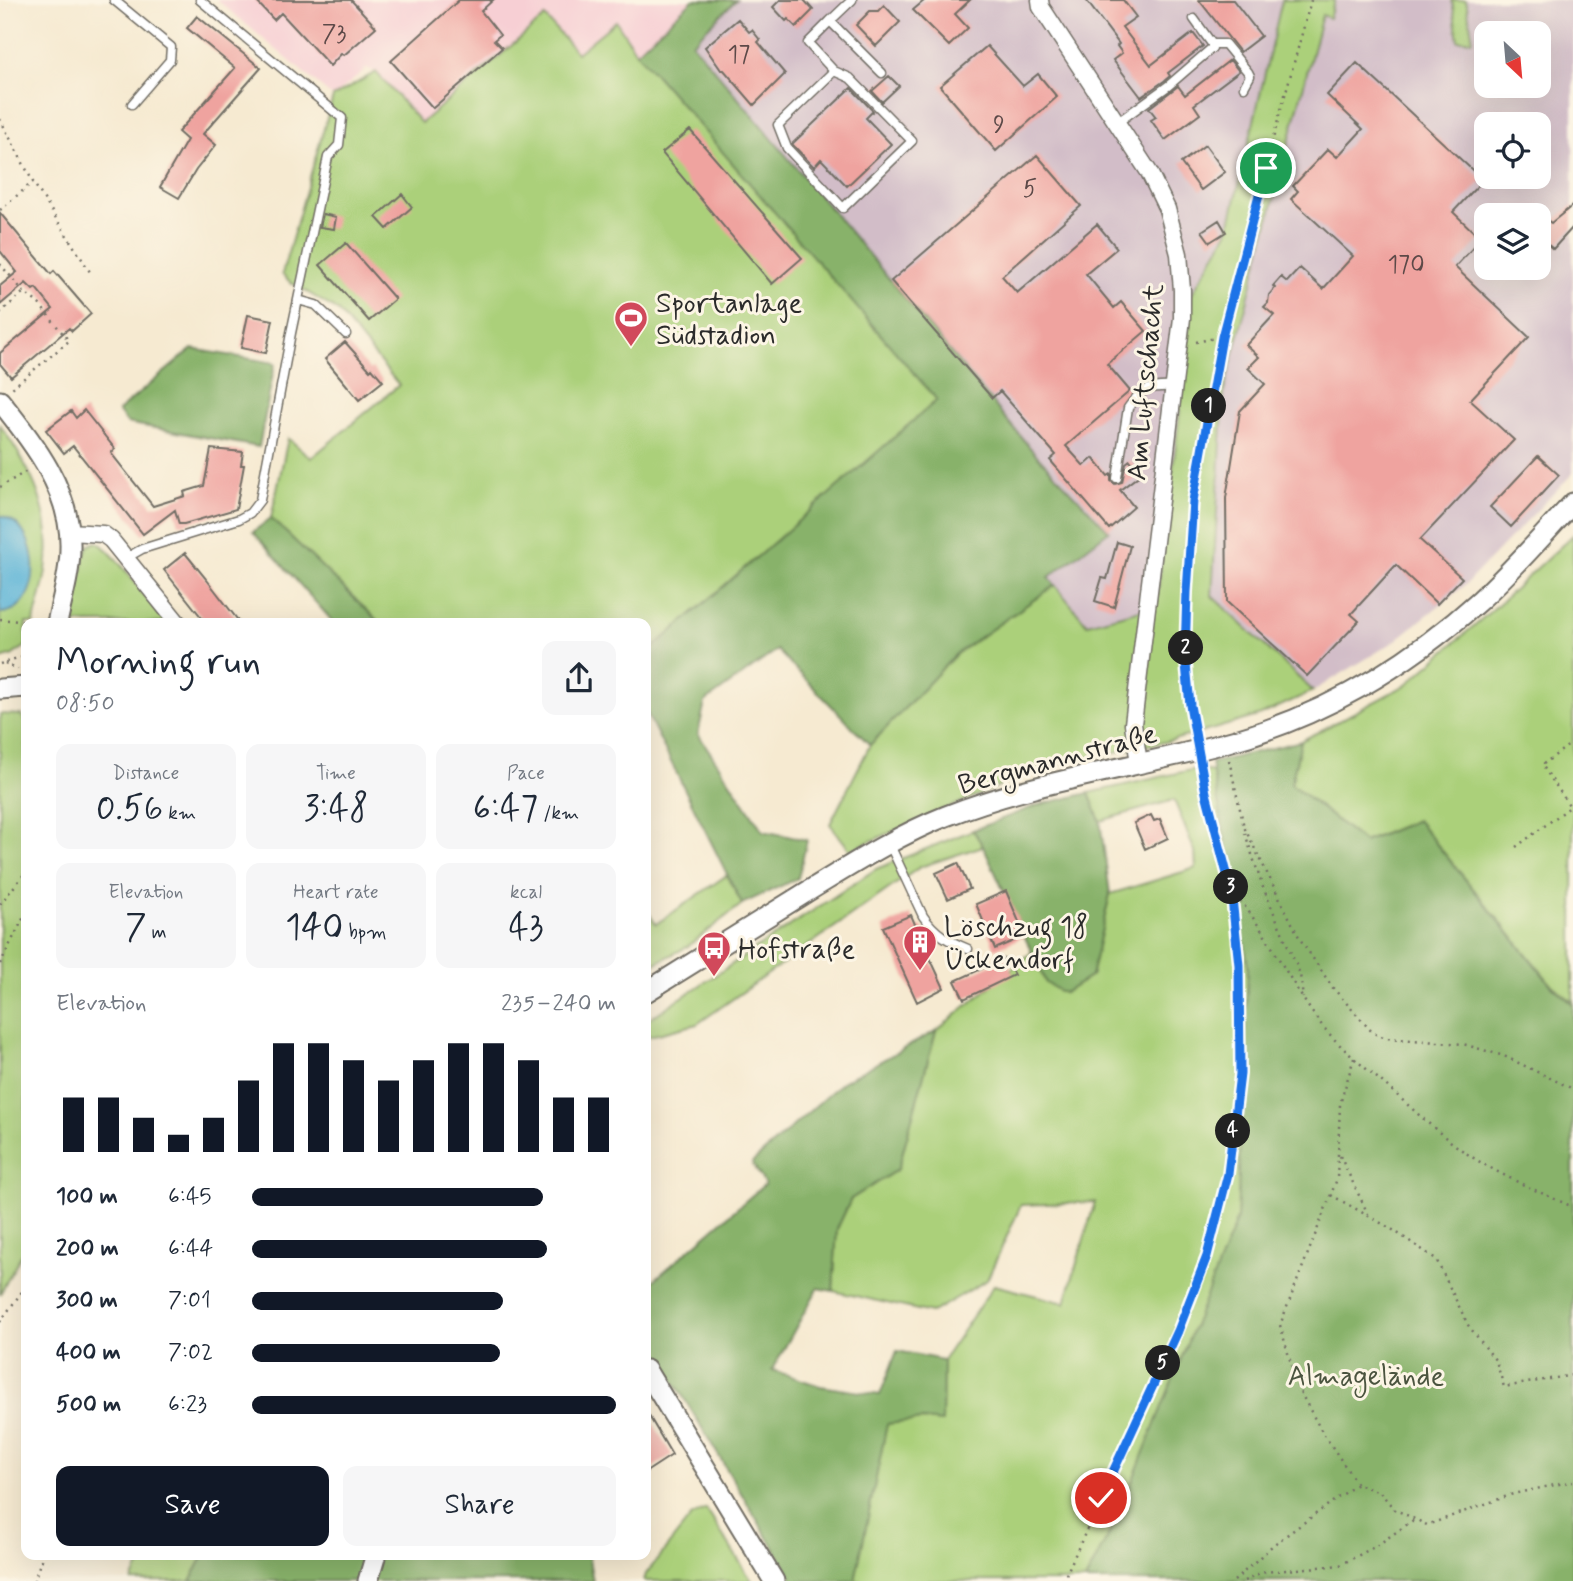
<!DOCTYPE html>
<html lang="en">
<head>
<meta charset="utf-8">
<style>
	:root { --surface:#fff; --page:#f6f6f7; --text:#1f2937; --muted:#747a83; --accent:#111827 }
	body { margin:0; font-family:Mynerve,sans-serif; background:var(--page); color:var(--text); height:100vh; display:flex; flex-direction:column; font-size:26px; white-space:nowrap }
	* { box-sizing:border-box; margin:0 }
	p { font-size:23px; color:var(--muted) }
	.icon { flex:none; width:38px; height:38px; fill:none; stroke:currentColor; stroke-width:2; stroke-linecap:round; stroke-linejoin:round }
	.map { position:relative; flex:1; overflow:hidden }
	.sheet { position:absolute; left:21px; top:618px; width:630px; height:942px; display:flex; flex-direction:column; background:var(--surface); border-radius:14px; box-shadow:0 7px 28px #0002 }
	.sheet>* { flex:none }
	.needle { width:46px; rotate:154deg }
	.fabs { position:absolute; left:1474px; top:21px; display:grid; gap:14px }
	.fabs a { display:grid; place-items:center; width:77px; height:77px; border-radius:14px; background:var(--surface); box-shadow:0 7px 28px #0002; font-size:35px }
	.pin { position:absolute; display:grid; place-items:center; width:60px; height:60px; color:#fff; margin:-30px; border:4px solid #fff; border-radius:50%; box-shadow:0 2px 7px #0007 }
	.km { position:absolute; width:35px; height:35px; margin:-18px; border-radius:50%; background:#222; color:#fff; font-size:19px; line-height:35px; text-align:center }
	.round { display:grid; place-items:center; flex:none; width:74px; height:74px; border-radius:14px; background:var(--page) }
	.overview { display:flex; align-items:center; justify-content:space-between; height:119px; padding:0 35px }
	h1 { font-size:38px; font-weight:600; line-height:52px }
	.metrics { display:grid; grid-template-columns:repeat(3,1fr); gap:10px; height:119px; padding:7px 35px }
	.metrics div { display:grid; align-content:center; border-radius:14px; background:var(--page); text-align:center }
	.metrics b { font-size:35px; font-weight:600 }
	.metrics small { font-size:19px; font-weight:400 }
	.metrics p { font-size:19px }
	.chart { height:196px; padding:14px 35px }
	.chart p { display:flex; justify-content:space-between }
	.chart svg { width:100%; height:126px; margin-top:7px; stroke:var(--accent); stroke-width:6 }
	.button { display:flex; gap:14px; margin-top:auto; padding:14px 35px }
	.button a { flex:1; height:80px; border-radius:14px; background:var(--accent); color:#fff; font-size:28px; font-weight:600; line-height:80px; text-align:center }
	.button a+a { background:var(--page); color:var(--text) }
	ul { padding:0 35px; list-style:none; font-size:23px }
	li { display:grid; grid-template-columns:112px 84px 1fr; align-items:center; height:52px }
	li i { height:18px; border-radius:9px; background:var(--accent) }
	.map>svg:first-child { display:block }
	.built { fill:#f7cfd4 }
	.industrial { fill:#d2bdc8; fill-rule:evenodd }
	.green { fill:#abd07a; stroke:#6b7e52; stroke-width:2 }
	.forest { fill:#88b26a; stroke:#5a6e4a; stroke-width:2 }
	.water { fill:#5ab3d7; stroke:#426f81; stroke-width:2 }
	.building { fill:#efa39f }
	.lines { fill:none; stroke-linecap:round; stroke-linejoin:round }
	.service-casing { stroke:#726e65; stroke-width:11 }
	.minor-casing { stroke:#726e65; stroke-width:19 }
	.tertiary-casing { stroke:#726e65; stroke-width:23 }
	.path { stroke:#726e65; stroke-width:2.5; stroke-dasharray:2 5; stroke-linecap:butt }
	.service { stroke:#fff; stroke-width:8 }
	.minor { stroke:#fff; stroke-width:16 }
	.tertiary { stroke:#fff; stroke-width:19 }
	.path-bridge { stroke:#726e65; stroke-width:2.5; stroke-dasharray:2 5; stroke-linecap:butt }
	.route-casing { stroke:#fff; stroke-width:14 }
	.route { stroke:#1a73e8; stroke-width:9 }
	.labels { text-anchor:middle; stroke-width:6; stroke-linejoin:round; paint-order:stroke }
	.number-label { font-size:24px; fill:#5c4948 }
	.poi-label { font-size:28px; fill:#2b2b2b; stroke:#fcf5e5; text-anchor:start }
	.street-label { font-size:28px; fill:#2b2b2b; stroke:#fcf5e5 }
	.park-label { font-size:28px; fill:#4b543f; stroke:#fcf5e5 }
</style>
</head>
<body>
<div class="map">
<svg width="1573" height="1581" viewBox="0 0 1573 1581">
	<rect width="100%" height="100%" fill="#fcf5e5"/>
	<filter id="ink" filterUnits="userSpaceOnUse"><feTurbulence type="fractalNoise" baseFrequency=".0143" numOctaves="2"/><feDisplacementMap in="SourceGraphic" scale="14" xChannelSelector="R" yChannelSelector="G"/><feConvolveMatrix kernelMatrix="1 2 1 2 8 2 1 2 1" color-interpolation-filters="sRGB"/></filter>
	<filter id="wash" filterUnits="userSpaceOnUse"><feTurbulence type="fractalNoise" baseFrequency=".00686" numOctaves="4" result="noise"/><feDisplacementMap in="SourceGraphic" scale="28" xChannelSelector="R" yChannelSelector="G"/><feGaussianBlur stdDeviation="1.57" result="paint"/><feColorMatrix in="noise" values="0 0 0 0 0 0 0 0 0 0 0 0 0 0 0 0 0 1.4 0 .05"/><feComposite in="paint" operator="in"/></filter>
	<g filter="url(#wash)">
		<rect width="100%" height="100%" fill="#f6ead1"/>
		<!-- built -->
		<path class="built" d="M217,0h476l-57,52 -20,-30 -39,31 -32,-36 -124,106 -45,-51 -9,-4 -34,29z"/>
		<!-- industrial -->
		<path class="industrial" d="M736,0h837v473l-108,112 -73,58 -79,48 -101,-95 -56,10 -69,18 -38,-47 59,-46 -76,-81 -341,-407zM1486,33h52v53h-52zM1486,124h52v53h-52zM1486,215h52v53h-52z"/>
		<!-- green -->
		<path class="green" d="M1282,0h53l-6,18 -7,-3 -98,376 -12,205 101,95 -52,24 -54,16 -42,11 -119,24 -196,84 -20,-26 40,-79 86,-91 99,-69 32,39 69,-18 31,-252 4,-59 37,-63z
			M1452,0h14l7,40h-15z
			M545,17l32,36 39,-32 20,31 302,348 -292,254v-31h-266l-109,-105 17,-80 23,20 88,-73 -61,-74 -49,-30 -7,-7 51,-177 43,-25 45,51z
			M0,425c32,45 54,88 46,145 -2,18 -9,35 -12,53h-8v23l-15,10 -11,3z
			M1573,535v467l-21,-17 -135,-165 -53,22 -73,-58 10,-43 105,-56 86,-75z
			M96,542c15,4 57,65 69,81h-93l13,-69 3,-8z
			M0,714l21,1 5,8v523l-26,48z
			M1196,765l2,4 15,3 9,50 351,759h-718l32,-158 36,-3 19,2 1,-62 51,-75 71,18 30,-101 -74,3 -34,75 -56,33 -98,-22 4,-62 14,-30 47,-30 38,-138 96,-79 14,31 18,10 27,-17 19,-82 86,-26 -1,-16 -21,-52 -74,21 -11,-28 107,-24z
			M973,830l10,16 -63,21 -223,157 -51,13v-16l230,-152z
			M727,875l15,29 -55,43 -41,21v-59l10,15z
			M706,1509l46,72h-108l2,-7 45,-57z
			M145,1554h60l-15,27h-58z"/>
		<!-- forest -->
		<path class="forest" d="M693,0h43l-44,43 340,407 77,81 -60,46 6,8 -99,69 -86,91 -93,-95 -72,52 -7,32 65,97 44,9 -9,38 -56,26 -96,-192v-58l291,-254 -301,-348z
			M192,349l83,14 -16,84 -132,-24 -9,-12z
			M271,518l109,105h-46l-81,-91z
			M1301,741l-10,43 73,58 53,-22 135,166 21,18v577h-488l35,-69 117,-294 11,-253 -37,-202z
			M1089,793l11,28 10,73 -19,82 -27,17 -18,-10 -63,-137 -10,-16 65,-25z
			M936,1031l-38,138 -47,30 -14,30 -4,62 -15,-3 -46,82 48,16 60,9 17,-44 46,9 -1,62 -19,-2 -36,4 -32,157h-61l-148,-246v-48l119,-103 -13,-21 90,-81z
			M205,1554h383l5,27h-403z"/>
		<!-- water -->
		<path class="water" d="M0,516c42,6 47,95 0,97z"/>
		<g id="blocks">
			<!-- building -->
			<path class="building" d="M255,0h96l25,27 -32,28 -3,-1 -11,12 -49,-53 -7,7z
				M459,0h34l-12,11 19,24 -6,5 8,8 -69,60 -42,-47z
				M780,0h24l9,10 -17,17 -8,-8 -2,2 -13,-14z
				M925,0h45l-15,14 13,14 -19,18 -36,-36z
				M1086,0h37l13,17 -14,10 29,38 42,-32 10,13 -35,27 2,3 -6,5 -23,16 -28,-37 9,-7 -5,-7 2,-2z
				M1199,0h34l28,36 -21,16z
				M884,5l16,17 -24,24 -20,-21 14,-14h8z
				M197,16l64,52 -58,66 13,11 -20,25 -17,28 -19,-11 27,-47 -9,-8 57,-64 -48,-40z
				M738,19l11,13 3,-2 8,10 -2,2 27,32 -31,31 -30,-35h-3l-16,-23z
				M987,46l36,40 15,-12 19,23 -61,54 -56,-65z
				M1230,60l9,11 -45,34 6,9 -35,26 -14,-20 5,-3 -7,-9 29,-22 7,9z
				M1357,63l126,117 -30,32 28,27 -26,28 74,70 -59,63 44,40 -94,100 42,38 -25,26 -41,-39 -45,49 8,7 -52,55 -80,-74 -1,-104 14,-87 25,-27 -17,-16 11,-11 -13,-12 28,-30 -10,-8 4,-4 1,-8 6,-7 -2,-2 8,-9 6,5 13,-14 23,21 30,-33 -62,-57 7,-8 -5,-5 35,-37 9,8 26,-28 -36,-34z
				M889,76l10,10 -17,16 -10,-11z
				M851,88l22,23 -7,7 25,26 -44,42 -26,-27 -7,8 -22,-23z
				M690,130l112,128 -30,26 -110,-131z
				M1205,145l20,27 -24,18 -20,-27z
				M1037,155l44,51 -79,70 15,17 80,-69 20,24 -31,26 28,34 7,-6 25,29 -39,33 23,27 -64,55 18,20 9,-8 15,18 3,-2v7l4,3 7,-2 4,-19 4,-3 11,14 -21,16 14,17 -25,22 -59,-69 6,-5 -56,-64 -8,7 -101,-117z
				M402,194l10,13 -25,22 -11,-12z
				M1573,205v22l-20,22 -15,-13v-7l9,-9 4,3z
				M0,213l51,61 3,-3 37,43 -19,17 -3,-3 -58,49 -11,-13v-11l53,-44 -17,-21 -3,2 -7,-7 -26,22v-19l17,-14 -17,-21z
				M323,214l13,3 -2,12 -14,-2z
				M1219,220l7,12 -16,10 -8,-11z
				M346,243l49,56 -26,22 -49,-56z
				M248,315l25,5 -7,33 -25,-5z
				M345,342l25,28 2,-2 11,13 -24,19 -34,-41z
				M84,410l31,39 -4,4 42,53 32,-10 -1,-4 20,-6 7,-37 32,3 -2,13h3l-8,44 -52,15h-5l-4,-14 -32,24 -70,-88 -9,7 -18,-23 25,-19 5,7z
				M1538,456l21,19 -48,52 -21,-20z
				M1117,542l13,4 -16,61 -19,-6 7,-23 5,1z
				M185,553l22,27 33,43h-34l-42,-53z
				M1151,815l3,6 6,-2 8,19 -23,11 -11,-26z
				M958,863l12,26 -22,10 -12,-26z
				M1006,891l19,45 -30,13 -19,-45z
				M911,915l6,14 4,-3 8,17 -5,2 20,43 -27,14 -34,-75z
				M1005,958l9,17 -50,24 -9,-18z
				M646,1411l26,44 -26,17z"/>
		</g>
	</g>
	<g filter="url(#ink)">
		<use href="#blocks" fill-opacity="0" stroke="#726e65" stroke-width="2"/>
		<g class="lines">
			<!-- service casing -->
			<g class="service-casing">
				<path id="service" d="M114,0l57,47 -1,13 -38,44
					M852,0l-22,21 52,52
					M830,21l-22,22 26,28 -56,54 9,23 56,60 69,-67 -62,-63 -16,-7
					M1212,44h13l23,28 2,4 -6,11
					M1118,122l50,-36 44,-38v-4l-18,-25
					M298,300l18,5 30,29
					M1117,478l11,-70c14,-21 23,-22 46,-21
					M126,558l16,-9 97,-30 11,-6 10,-13 31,-167 37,-176 11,-12 3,-27 -142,-118
					M889,843l34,73c12,18 26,25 45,33"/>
			</g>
			<!-- minor casing -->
			<g class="minor-casing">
				<path id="minor" d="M1040,0l1,7 108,165 18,37 12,45 3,36v28l-49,406 6,39
					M70,532l33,2 8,6 67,83"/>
			</g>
			<!-- tertiary casing -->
			<g class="tertiary-casing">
				<path id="tertiary" d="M0,401c34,42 72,91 70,148 0,24 -8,50 -13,74
					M0,689l26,-2
					M646,992c53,-33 106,-66 159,-99 46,-28 91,-57 141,-77 89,-35 183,-47 275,-72 97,-25 185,-77 259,-144 33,-30 63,-65 93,-97
					M646,1370l128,211
					M368,1581l8,-27"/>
			</g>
			<!-- path -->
			<path class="path" d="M0,119l33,63
				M0,210l33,-28 59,93
				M0,264l24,28 15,12 30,37 -57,47
				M0,313l24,-21
				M1196,342l24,-5
				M0,487l27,-16
				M0,619l39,4
				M5,663l13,6
				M0,664l26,-9
				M1195,729c-11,-56 -10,-112 -6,-169 13,-191 73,-376 122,-560
				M1573,742l-31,23 31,46
				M1229,760l15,67 56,112 33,49 40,45 13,5 77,6 41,12 69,33
				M1245,833l17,52 38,89 3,24
				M1516,847l54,-40
				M1231,890c35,38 55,87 86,129 17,23 42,44 65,63 29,25 58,54 90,75 32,20 67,35 101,50
				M0,904l26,-32
				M1572,918h1
				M0,964l26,-51
				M1354,1058l-14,46 -3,75 -57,146 18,63 23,42 36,54 23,8 14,17 33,16 86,-31 60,-13
				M1340,1156l29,60
				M1331,1195l59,33 46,31 32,66 28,36 8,26 69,-12
				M0,1322l26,-36
				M34,1581l9,-27
				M1063,1581l115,-250 29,-75 21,-82 12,-100 -1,-109 -8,-76 -29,-118
				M1234,1581l39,-36 84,-61
				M1244,1581l21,-9 75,-7 36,-19 39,-27"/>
			<!-- service -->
			<use href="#service" class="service"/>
			<!-- minor -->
			<use href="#minor" class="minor"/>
			<!-- tertiary -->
			<use href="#tertiary" class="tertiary"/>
			<!-- path-bridge -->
			<path class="path-bridge" d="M1195,729l7,42"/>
		</g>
	</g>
	<g class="lines" filter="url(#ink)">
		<!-- route casing -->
		<g class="route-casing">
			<path id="route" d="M1101,1498l77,-167 29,-75 21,-82 12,-100 -1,-109 -8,-76 -25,-96 -16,-88 -5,-51 2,-62 6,-91 29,-164 44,-169"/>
		</g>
		<!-- route -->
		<use href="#route" class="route"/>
	</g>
	<!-- icons -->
	<defs>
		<g id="stadium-pin" transform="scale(1.75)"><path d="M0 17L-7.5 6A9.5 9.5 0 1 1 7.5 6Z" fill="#d1495b" stroke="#fcf5e5"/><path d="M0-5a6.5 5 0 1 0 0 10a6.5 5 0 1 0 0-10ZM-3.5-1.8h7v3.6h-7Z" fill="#fff"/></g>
		<g id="building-pin" transform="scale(1.75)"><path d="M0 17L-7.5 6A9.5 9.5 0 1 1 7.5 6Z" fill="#d1495b" stroke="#fcf5e5"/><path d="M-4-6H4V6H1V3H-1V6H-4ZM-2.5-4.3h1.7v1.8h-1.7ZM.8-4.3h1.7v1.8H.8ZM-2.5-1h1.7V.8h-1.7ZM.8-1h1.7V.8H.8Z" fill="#fff"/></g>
		<g id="bus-pin" transform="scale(1.75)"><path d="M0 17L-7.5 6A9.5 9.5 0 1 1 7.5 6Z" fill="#d1495b" stroke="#fcf5e5"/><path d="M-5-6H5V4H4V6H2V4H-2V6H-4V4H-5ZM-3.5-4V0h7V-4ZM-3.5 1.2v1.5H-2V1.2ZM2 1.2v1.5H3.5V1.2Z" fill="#fff"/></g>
	</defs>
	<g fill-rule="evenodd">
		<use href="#stadium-pin" x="631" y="318"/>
		<use href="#building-pin" x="920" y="942"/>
		<use href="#bus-pin" x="714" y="948"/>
	</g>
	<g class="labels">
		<!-- number labels -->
		<g class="number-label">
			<text x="334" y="41">73</text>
			<text x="739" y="62">17</text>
			<text x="999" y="132">9</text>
			<text x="1030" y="196">5</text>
			<text x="1406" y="272">170</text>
		</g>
		<!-- poi labels -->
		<g class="poi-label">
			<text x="656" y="312">Sportanlage<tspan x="656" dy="32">Südstadion</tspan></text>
			<text x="944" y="936">Löschzug 18<tspan x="944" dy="32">Ückendorf</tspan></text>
			<text x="738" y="958">Hofstraße</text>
		</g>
		<!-- street labels -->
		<g class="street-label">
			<text transform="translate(1144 382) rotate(-85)" y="10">Am Luftschacht</text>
			<text transform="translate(1057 758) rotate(-15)" y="10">Bergmannstraße</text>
		</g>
		<!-- park labels -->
		<g class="park-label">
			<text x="1366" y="1385">Almagelände</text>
		</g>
	</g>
</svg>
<div class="fabs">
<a><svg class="needle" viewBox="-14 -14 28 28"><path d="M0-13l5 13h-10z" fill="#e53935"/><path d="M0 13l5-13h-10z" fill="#747a83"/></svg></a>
<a><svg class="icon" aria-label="locate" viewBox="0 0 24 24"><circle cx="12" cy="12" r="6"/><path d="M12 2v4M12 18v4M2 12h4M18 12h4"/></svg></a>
<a><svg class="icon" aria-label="layers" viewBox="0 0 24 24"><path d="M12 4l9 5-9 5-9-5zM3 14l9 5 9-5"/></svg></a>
</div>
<div class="pin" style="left:1266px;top:168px;background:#1e9e55"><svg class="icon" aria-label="arrive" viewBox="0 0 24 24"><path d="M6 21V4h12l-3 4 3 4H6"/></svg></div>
<div class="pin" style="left:1101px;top:1498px;background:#d93025"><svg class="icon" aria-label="check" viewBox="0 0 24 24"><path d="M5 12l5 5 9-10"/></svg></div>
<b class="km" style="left:1209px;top:406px">1</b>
<b class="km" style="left:1186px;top:648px">2</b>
<b class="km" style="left:1231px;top:887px">3</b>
<b class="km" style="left:1233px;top:1131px">4</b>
<b class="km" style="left:1163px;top:1363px">5</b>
<section class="sheet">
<div class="overview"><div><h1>Morning run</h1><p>08:50</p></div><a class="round"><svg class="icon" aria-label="share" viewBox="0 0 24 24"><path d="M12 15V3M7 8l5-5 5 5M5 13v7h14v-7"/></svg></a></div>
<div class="metrics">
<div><p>Distance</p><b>0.56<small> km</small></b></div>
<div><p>Time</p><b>3:48</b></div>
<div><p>Pace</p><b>6:47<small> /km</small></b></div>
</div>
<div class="metrics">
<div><p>Elevation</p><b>7<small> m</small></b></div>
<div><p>Heart rate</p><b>140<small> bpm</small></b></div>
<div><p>kcal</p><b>43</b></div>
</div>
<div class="chart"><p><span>Elevation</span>235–240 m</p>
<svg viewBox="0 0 160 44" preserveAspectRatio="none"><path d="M5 44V25M15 44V25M25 44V32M35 44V38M45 44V32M55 44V19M65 44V6M75 44V6M85 44V12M95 44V19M105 44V12M115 44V6M125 44V6M135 44V12M145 44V25M155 44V25"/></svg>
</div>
<ul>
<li><b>100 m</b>6:45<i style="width:80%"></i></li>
<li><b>200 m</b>6:44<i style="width:81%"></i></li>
<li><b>300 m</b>7:01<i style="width:69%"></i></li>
<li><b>400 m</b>7:02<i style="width:68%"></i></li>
<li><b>500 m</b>6:23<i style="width:100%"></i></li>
</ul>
<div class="button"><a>Save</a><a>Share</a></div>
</section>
</div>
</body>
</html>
